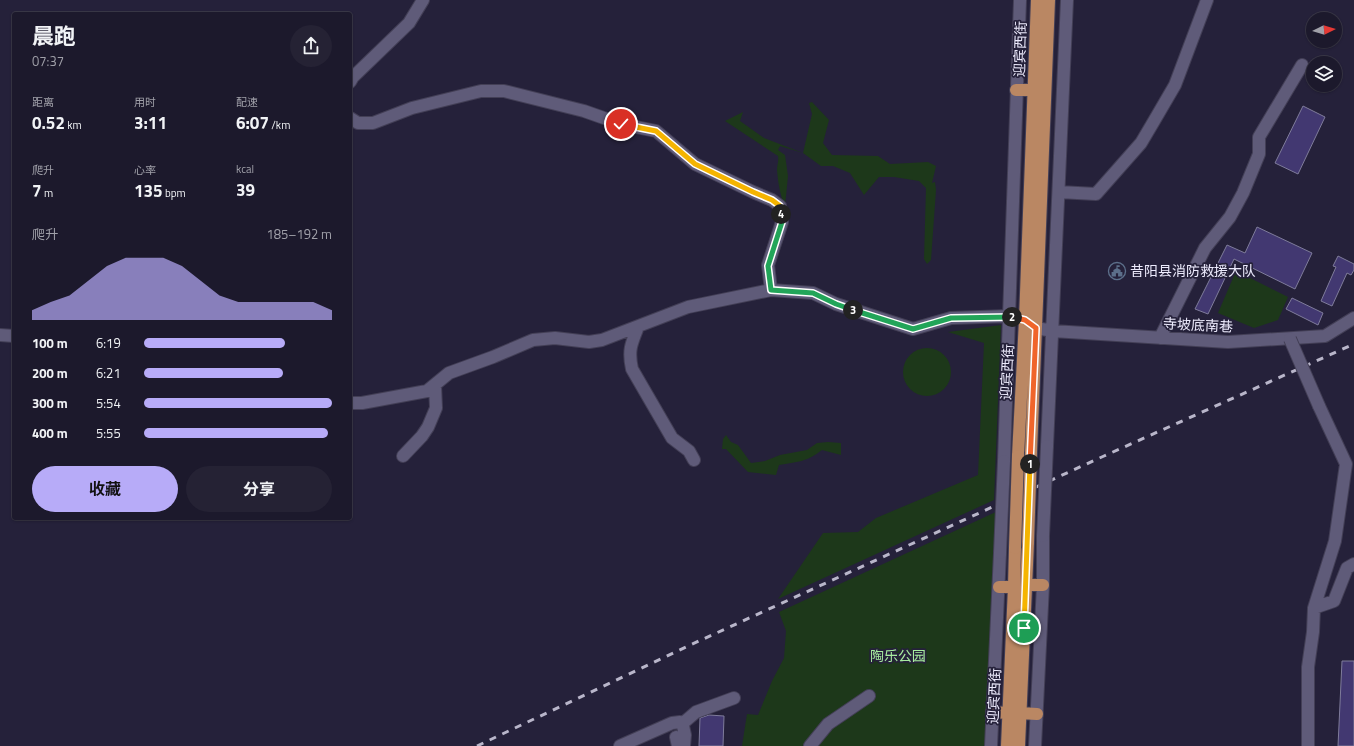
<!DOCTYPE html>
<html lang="zh">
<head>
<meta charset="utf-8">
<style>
	:root { --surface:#1c192c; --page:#252234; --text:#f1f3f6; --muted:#a0a0a9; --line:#3a3848; --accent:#b7abf8 }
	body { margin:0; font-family:"Titillium Web","Noto Sans SC",sans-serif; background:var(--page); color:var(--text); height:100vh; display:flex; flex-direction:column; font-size:15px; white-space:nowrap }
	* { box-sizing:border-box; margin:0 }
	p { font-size:13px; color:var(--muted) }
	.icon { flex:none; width:22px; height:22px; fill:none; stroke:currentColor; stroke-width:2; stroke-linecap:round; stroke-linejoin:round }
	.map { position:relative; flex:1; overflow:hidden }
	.side { position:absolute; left:12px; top:12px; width:340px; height:508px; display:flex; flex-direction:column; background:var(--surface); border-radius:4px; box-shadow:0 1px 3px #0004,0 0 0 1px var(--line) }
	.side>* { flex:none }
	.needle { width:26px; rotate:85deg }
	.controls { position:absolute; left:1306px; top:12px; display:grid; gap:8px }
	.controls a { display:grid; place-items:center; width:36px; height:36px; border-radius:50%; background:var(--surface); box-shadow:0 1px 3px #0004,0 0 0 1px var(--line); font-size:20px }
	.pin { position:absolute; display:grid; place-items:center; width:34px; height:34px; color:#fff; margin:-17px; border:2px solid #fff; border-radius:50%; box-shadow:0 1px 4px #0007 }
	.km { position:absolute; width:20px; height:20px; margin:-10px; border-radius:50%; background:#222; color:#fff; font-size:11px; line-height:20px; text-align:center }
	.round { display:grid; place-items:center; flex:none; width:42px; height:42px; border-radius:21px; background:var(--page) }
	.headline { display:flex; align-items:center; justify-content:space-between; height:68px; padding:0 20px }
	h1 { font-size:22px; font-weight:700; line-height:30px }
	.metrics { display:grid; grid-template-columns:repeat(3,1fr); gap:6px; height:68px; padding:4px 20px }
	.metrics div { display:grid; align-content:center }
	.metrics b { font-size:17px; font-weight:700 }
	.metrics small { font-size:11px; font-weight:400 }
	.metrics p { font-size:11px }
	.chart { height:112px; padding:8px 20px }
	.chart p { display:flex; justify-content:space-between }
	.chart svg { width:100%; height:72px; margin-top:4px; fill:var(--accent); opacity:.7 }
	.primary-button { display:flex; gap:8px; margin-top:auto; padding:8px 20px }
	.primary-button a { flex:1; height:46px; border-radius:24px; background:var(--accent); color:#111; font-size:16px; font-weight:700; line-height:46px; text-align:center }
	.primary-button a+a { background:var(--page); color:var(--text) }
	ul { padding:0 20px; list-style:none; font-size:13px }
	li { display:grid; grid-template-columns:64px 48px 1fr; align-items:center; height:30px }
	li i { height:10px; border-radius:5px; background:var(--accent) }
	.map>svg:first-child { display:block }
	.green { fill:#1d381a }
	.building { fill:#423871; stroke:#7f7c9b }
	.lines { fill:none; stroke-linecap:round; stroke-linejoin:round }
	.minor-casing { stroke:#433f56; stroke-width:14 }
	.major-casing { stroke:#433f56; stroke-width:14 }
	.minor { stroke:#5f5b79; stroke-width:12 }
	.major { stroke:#ba8763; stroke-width:12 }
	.rail { stroke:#b9b6ca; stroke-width:3; stroke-dasharray:7 7; stroke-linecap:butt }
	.minor-bridge-casing { stroke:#433f56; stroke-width:14; stroke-linecap:butt }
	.major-bridge-casing { stroke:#433f56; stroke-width:14; stroke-linecap:butt }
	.minor-bridge { stroke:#5f5b79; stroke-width:12 }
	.major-bridge { stroke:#ba8763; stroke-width:12 }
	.split-1-casing { stroke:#fff; stroke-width:8 }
	.split-2-casing { stroke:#fff; stroke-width:8 }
	.split-3-casing { stroke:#fff; stroke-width:8 }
	.split-4-casing { stroke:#fff; stroke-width:8 }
	.split-5-casing { stroke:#fff; stroke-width:8 }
	.split-1 { stroke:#f5b400; stroke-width:5 }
	.split-2 { stroke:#f0652b; stroke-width:5 }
	.split-3 { stroke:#22a559; stroke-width:5 }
	.split-4 { stroke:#22a559; stroke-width:5 }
	.split-5 { stroke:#f5b400; stroke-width:5 }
	.labels { text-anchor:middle; stroke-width:3.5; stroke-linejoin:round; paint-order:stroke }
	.street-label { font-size:14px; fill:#eceafc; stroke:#25213a }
	.poi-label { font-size:14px; fill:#eceafc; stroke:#25213a; text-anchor:start }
	.park-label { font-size:14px; fill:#a7ec9f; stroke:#25213a }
</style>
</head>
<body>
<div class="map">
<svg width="1354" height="746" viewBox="0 0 1354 746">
	<rect width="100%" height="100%" fill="#25213a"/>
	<!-- green -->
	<path class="green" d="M812,102l17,18 -6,23 9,12 46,1 12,8 38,-2 8,4 -4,17 3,-1 1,8 -5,70 -4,4 -3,-5 2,-71 -7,-7 -25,-4h-15l-15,18 -14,-22 -17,-7h-12l-18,-13 -23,-7 -2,4 7,5 3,21 -3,30c-5,-11 -7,-24 -8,-36 0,-5 2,-9 1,-14l-53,-35 18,-9 -3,9 24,17 39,15 9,-39 -3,-11z
		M1236,271l52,26 -10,23 -24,8 -36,-15z
		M1001,325l-7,175 -216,99 45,-66 35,-1 18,-14 102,-43 6,-132 -36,-11z
		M903 372a24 24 0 1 1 48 0a24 24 0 1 1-48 0Z
		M726,435l5,7 7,3 13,18 14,-2 15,-6 27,-5 10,-7 11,-1 13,1v12l-19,-5c-15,12 -25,12 -43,15l-3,10 -28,-3 -22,-23h-4l1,-10z
		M998,511l-7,90 -5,145h-244l5,-32 11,1 14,-34 12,-23 2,-27 -7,-19z"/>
	<!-- building -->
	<path class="building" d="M1303,106l22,11 -27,57 -23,-11z
		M1257,227l55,26 -17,36 -61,-30 -26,55 -13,-5 32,-64 18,8z
		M1338,256l16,8v6l-3,5 -4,-2 -15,33 -11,-5 15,-34 -3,-1z
		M1292,298l31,15 -5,12 -32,-16z
		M1342,661h12v85h-16z
		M709,715l15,1 -1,30h-24l1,-28z"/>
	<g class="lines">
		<!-- minor casing -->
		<g class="minor-casing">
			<path id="minor" d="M350,82l3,-5 56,-54 14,-23
				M350,118l8,5h15l39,-15 69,-17h23l80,20 37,13 35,7 39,33 58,28 19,8 8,6 2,16 -14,43 3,25
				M1059,192l37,2 45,-51 13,-22 21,-36 32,-85
				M638,327c-7,17 -10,24 -6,42l40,69 17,13 5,9
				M1036,328l17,3 175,11 97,-6 29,-18
				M0,335l14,1
				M1160,338l45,-90 25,-31 13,-24 16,-39v-17l43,-72
				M350,403h12l65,-12 22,-18 44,-16 40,-17 22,-2 34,4 13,-2 86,-33 83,-17 42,3 23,11 77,25 38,-11 58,-2 16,4
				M1047,446l20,-446
				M403,456l19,-20 6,-9 8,-19 -1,-23
				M1004,461l16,-461
				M1314,608l20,-7 13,-33 7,-4
				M682,724l14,-12 38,-14
				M676,737l2,9
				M620,746l52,-23 8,-1 3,4 2,9 -1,11
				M810,746l18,-22 41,-28
				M991,746l9,-193
				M1035,746l8,-161v-49
				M1308,746v-79l5,-35 1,-24 21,-67 11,-77 -27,-58"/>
		</g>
		<!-- major casing -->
		<g class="major-casing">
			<path id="major" d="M1016,90h17
				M1031,452l18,-452
				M1018,456l7,-136 12,-320
				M1026,585h17
				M999,587h15
				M992,712l16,1
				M1020,713l17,1
				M1007,746l7,-159 1,-39
				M1019,746l9,-204"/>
		</g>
		<!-- minor -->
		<use href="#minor" class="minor"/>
		<!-- major -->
		<use href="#major" class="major"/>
		<!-- rail -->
		<path class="rail" d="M477,746l211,-100 416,-190 250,-112"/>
		<!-- minor-bridge casing -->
		<g class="minor-bridge-casing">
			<path id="minor-bridge" d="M1290,339l29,67
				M1043,536l4,-90
				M1000,553l4,-92"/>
		</g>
		<!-- major-bridge casing -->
		<g class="major-bridge-casing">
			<path id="major-bridge" d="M1028,542l3,-90
				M1015,548l3,-92"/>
		</g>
		<!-- minor-bridge -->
		<use href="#minor-bridge" class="minor-bridge"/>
		<!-- major-bridge -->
		<use href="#major-bridge" class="major-bridge"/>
	</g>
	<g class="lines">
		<!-- split-1 casing -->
		<g class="split-1-casing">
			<path id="split-1" d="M1024,628l6,-164"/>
		</g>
		<!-- split-2 casing -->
		<g class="split-2-casing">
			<path id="split-2" d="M1012,317l13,3 11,8 -6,136"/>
		</g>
		<!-- split-3 casing -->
		<g class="split-3-casing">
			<path id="split-3" d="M853,310l60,19 38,-11 61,-1"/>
		</g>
		<!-- split-4 casing -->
		<g class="split-4-casing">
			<path id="split-4" d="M781,214l1,8 -14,44 3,24 42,3 23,11 17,6"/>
		</g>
		<!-- split-5 casing -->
		<g class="split-5-casing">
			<path id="split-5" d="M621,124l35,7 39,33 58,28 19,8 8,6 1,8"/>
		</g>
		<!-- split-1 -->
		<use href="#split-1" class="split-1"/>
		<!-- split-2 -->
		<use href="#split-2" class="split-2"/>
		<!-- split-3 -->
		<use href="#split-3" class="split-3"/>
		<!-- split-4 -->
		<use href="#split-4" class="split-4"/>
		<!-- split-5 -->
		<use href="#split-5" class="split-5"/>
	</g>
	<!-- icons -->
	<defs>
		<g id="civic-ring" transform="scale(0.9)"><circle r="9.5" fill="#25213a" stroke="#5c6f8a" stroke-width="1.5"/><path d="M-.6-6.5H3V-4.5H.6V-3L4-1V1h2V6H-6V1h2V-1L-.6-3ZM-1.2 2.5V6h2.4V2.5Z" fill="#5c6f8a"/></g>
	</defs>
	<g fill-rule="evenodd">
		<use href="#civic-ring" x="1117" y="271"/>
	</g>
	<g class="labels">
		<!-- street labels -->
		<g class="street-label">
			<text transform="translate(1020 49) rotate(-88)" y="5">迎宾西街</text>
			<text transform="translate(1198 325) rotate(3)" y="5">寺坡底南巷</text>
			<text transform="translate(1007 372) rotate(-87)" y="5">迎宾西街</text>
			<text transform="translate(994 696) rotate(-87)" y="5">迎宾西街</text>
		</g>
		<!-- poi labels -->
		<g class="poi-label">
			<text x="1130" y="276">昔阳县消防救援大队</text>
		</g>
		<!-- park labels -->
		<g class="park-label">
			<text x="898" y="661">陶乐公园</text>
		</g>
	</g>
</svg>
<div class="controls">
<a><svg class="needle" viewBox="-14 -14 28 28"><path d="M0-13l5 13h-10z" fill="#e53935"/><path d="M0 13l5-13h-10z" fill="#a0a0a9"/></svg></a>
<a><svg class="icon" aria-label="layers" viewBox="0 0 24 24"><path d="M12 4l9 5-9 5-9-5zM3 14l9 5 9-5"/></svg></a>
</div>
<div class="pin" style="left:1024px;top:628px;background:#1e9e55"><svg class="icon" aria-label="arrive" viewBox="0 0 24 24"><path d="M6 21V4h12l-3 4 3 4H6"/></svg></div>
<div class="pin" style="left:621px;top:124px;background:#d93025"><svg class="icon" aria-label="check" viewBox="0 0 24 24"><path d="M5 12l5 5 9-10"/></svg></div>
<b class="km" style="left:1030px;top:464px">1</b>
<b class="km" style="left:1012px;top:317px">2</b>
<b class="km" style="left:853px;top:310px">3</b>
<b class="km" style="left:781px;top:214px">4</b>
<section class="side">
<div class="headline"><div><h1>晨跑</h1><p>07:37</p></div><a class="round"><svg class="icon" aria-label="share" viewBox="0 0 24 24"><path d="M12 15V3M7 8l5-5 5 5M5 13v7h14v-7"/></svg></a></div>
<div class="metrics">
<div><p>距离</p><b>0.52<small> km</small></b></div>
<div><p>用时</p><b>3:11</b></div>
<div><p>配速</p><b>6:07<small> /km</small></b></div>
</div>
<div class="metrics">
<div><p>爬升</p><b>7<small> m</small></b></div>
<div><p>心率</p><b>135<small> bpm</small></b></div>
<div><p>kcal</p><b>39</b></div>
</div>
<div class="chart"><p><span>爬升</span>185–192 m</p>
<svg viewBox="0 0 160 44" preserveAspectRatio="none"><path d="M0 44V38L10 33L20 29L30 20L40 11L50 6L60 6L70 6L80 11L90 20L100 29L110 33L120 33L130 33L140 33L150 33L160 38V44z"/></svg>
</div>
<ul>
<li><b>100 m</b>6:19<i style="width:75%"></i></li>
<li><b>200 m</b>6:21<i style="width:74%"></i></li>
<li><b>300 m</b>5:54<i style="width:100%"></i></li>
<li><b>400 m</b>5:55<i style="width:98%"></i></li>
</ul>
<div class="primary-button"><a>收藏</a><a>分享</a></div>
</section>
</div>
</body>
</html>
